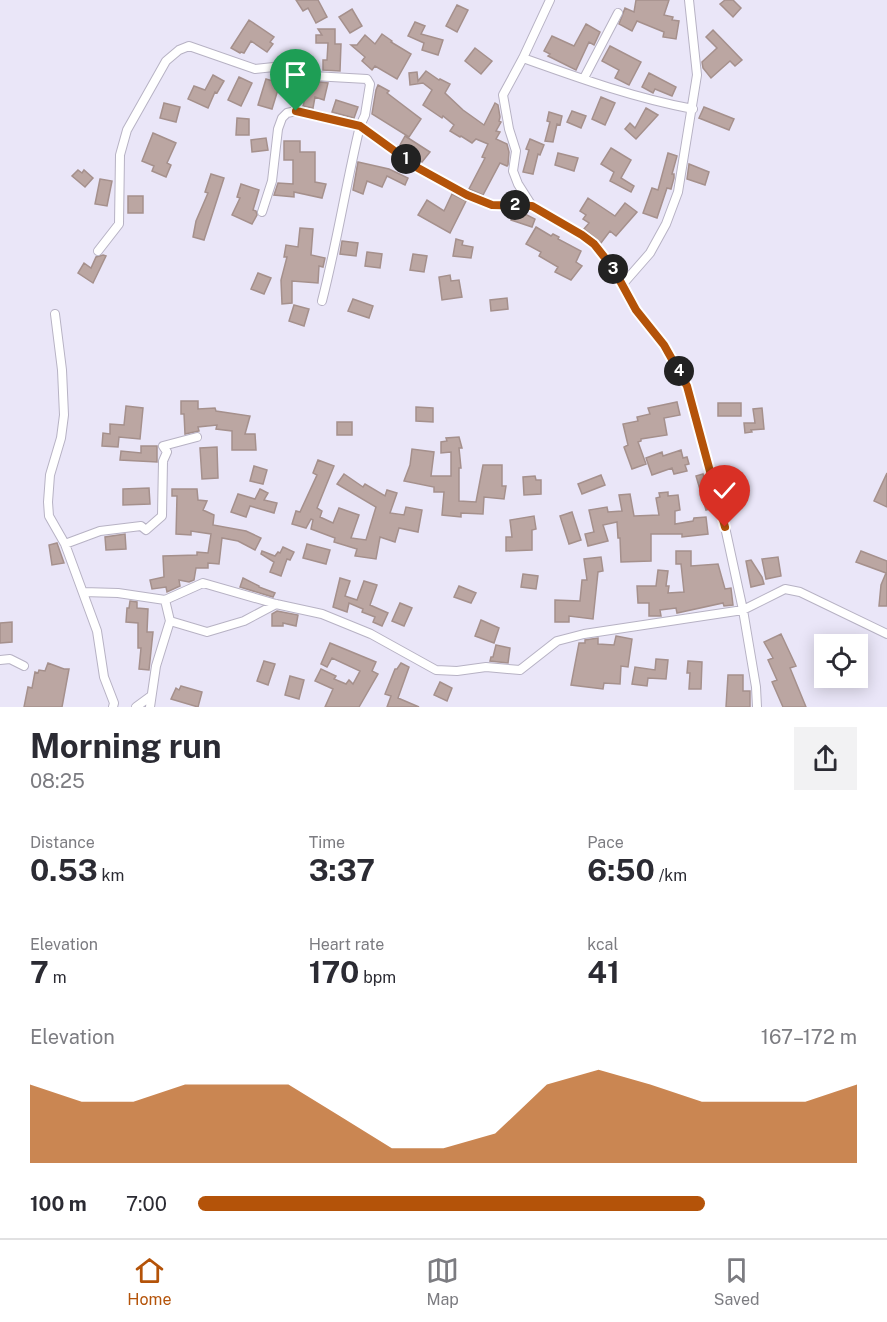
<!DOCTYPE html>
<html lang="en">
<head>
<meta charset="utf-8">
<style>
	:root { --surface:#fff; --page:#f2f2f3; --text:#2b2b33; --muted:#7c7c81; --line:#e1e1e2; --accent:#b45309 }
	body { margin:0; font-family:"Public Sans",sans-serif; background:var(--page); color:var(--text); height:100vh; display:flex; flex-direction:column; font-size:22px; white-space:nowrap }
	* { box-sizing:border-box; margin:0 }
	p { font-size:20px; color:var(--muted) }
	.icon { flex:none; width:33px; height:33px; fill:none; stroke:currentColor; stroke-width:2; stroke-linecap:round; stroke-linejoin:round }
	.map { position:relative; height:707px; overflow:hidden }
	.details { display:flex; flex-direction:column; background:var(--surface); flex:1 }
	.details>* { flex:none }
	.tools { position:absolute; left:814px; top:634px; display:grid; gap:12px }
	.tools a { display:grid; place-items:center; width:54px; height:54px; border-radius:0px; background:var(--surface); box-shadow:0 3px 15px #0003; font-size:30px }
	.pin { position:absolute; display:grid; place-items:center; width:51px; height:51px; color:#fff; margin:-62px -26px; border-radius:50% 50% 50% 0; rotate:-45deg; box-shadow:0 0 6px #0007 }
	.pin .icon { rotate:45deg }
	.km { position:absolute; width:30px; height:30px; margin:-15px; border-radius:50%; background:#222; color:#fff; font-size:16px; line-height:30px; text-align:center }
	.round { display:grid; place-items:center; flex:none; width:63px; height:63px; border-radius:0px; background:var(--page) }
	.head { display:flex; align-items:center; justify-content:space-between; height:102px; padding:0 30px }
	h1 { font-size:33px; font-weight:700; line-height:45px }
	.metrics { display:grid; grid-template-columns:repeat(3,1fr); gap:9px; height:102px; padding:6px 30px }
	.metrics div { display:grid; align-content:center }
	.metrics b { font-size:30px; font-weight:700 }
	.metrics small { font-size:16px; font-weight:400 }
	.metrics p { font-size:16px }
	.chart { height:168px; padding:12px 30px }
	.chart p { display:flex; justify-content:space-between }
	.chart svg { width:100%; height:108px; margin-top:6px; fill:var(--accent); opacity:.7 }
	ul { padding:0 30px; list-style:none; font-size:20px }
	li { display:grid; grid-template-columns:96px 72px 1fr; align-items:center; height:45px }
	li i { height:15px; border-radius:8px; background:var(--accent) }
	.tab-bar { display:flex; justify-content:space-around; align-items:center; height:84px; border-top:2px solid var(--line); background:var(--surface); font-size:16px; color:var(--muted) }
	.tab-bar a { display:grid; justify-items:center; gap:3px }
	.tab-bar .active { color:var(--accent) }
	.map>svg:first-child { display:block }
	.building { fill:#bba6a2; stroke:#a5908c; stroke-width:1.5 }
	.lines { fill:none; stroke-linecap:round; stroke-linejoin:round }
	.minor-casing { stroke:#b7b2c4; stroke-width:10 }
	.minor { stroke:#fff; stroke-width:8 }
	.route-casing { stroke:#fff; stroke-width:12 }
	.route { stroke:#b45309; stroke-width:8 }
</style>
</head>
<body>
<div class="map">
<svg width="887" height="707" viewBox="0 0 887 707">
	<rect width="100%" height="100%" fill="#eae6f8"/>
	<!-- building -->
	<path class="building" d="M296,0h22l9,17 -11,6 -8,-15 -5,3z
		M636,0h33l-5,15 9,2 -1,3 7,1 -3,18 -13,-2 1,-5 -27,-11 -5,10 -13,-7 6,-16 9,4z
		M725,0h8l8,8 -8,9 -13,-13z
		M457,5l11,5 -11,22 -11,-6z
		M352,9l10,17 -12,7 -11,-16z
		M249,20l25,17 -4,5 3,2 -6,8 -16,-11 -7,12 -3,-1 -1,1 -9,-5z
		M415,22l10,4 -4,8 22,6 -5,15 -16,-5 2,-7 -16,-7z
		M586,24l14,8 -6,13 -5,-3 -13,28 -28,-14 2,-2 -6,-3 8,-15 22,10z
		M318,29h17v15h6l-1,27 -17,-1v-10h4l1,-17h-12v-8h6z
		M713,30l29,30 -7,6 -5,-5 -19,17 -8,-10 -1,-6 15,-14 -11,-11z
		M382,34l10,7 -1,1 20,12 -14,25 -22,-13 -3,4 -10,-9 3,-4 -14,-12h6l8,-10 10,9z
		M610,46l31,16 -12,23 -14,-7 4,-8 -17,-9z
		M475,48l17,13 -11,13 -16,-13z
		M426,71l13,9 1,-1 10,5 -5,9 18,17 21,15 11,-22 3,2 2,12 -1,4 2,1 -5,9 4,1 -4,7 11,5 2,8 -1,13 -1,1 -7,-3 -17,32 -14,-6 16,-31 -3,-1 6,-13 -12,-5 -4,4 -11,-7 -1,1 -10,-6 4,-6 -11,-9 -1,2 -19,-13 9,-15 -9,-7 -13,2 -1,-12 8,-1 1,9z
		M649,73l27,14 -4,9 -17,-7 -2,4 -11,-6z
		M213,75l11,6 -7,12 -2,-1 -7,16 -20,-9 6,-13 11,4z
		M239,77l13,6 -11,23 -13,-6z
		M266,79l14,4 -8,26 -14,-4z
		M305,80l23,3 -4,17 -9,-3 -2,11 -10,-2 3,-11 -4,-1z
		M378,85l11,6 -2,2 34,26 -12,18 -37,-23 4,-24z
		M601,97l14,6 -10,22 -13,-6z
		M336,100l22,7 -4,11 -22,-6z
		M164,103l16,4 -4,15 -16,-4z
		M704,107l30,12 -5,11 -30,-12z
		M646,108l12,7 -22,24 -11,-10 5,-6 5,5z
		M572,111l14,5 -5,12 -14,-6z
		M549,112l13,4 -2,9 -3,-1 -4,18 -8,-1 5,-19 -3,-1z
		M237,118l12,1v16h-13z
		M153,133l23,10 -9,20 4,2 -5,12 -14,-6 2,-5 -12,-5z
		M405,136l25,16 -8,10 -7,-5 2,-2 -17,-10z
		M266,138l2,12 -16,2 -1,-12z
		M530,139l14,6 -4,10 -2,-1 -5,20 -10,-2 6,-22 -3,-1z
		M284,141h16v11h15v30l11,2 -4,14 -28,-6v5l-20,-2 4,-12 15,1v-24h-9z
		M611,148l20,12 -10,18 13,8 -3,6 -21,-11 4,-9 -13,-8z
		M558,153l20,5 -4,13 -19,-6z
		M668,153l9,3 -5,18h2v4l-3,11 -4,-1 -10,30 -14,-5 9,-25 6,2z
		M358,162l31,7 19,9 -3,7 -18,-9 -5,11 -15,-6 -4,13 -10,-4z
		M689,164l20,8 -4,13 -18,-6z
		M78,170l4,3 2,-3 9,8 -8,9 -13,-11z
		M211,174l13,4 -20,62 -11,-3 3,-16 12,-28 -3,-1z
		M100,179l12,2 -5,25 -12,-2z
		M241,184l18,6 -6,20 3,1 1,4 -5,9 -20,-9 8,-17 -3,-1z
		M452,194l14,7 -16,32 -32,-18 9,-15 17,11z
		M128,196h15v17h-15z
		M588,198l27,18 10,-13 12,9 -21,24 -6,-5 -9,12 -17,-14 5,-6 -6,-4 3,-4 -6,-4z
		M521,212l14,7 -3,8 -21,-7 2,-6 6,2z
		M536,227l15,9 2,-2 6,3 -1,2 23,12 -5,11 6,4 -11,14 -16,-8 3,-5 -19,-11 2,-4 -15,-8z
		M300,228l13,1 -2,26 14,3 -2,9 -4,-1 -1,17 -26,-2v22l-10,1 -1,-24 6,-23h-3l2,-12 12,2z
		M456,239l7,2 -1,4 11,2 -2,11 -18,-2z
		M342,241l16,2 -2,13 -16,-2z
		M367,252l15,2 -2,14 -15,-2z
		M413,254l14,2 -3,16 -14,-2z
		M103,255l3,1 -13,27 -15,-10 6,-10 7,5 5,-11z
		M258,273l13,5 -7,16 -13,-5z
		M450,275l1,6 8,-1 3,17 -20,3 -3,-23z
		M507,298l1,11 -17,2 -1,-11z
		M353,299l20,7 -4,12 -21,-7z
		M294,305l15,4 -5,17 -15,-5z
		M181,401h17v8l17,-1 1,3 34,5 -5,18h10l1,16h-24v-19l-16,-2 1,-4 -19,2 1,4 -14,3 -1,-20h-3z
		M677,402l3,13 -16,3 3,17 -26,4v2l-3,1 8,22 -14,5 -8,-22 4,-2 -5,-21 15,-3 -1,-4 13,-3 -2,-6z
		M718,403h23v13h-23z
		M126,406l17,2 -3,31 -21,-2 -1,10 -16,-1 1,-13 7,1v-10l14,1z
		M416,407l17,1v14l-17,-1z
		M762,408l2,21 -13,1 1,2 -7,1 -1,-10h11l-2,-14z
		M337,422h15v13h-15z
		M459,437l3,11h-3l2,20h-2v33l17,1 7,-37h19v21h4l-2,13 -20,-2 -1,17 -22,-1v4l-19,-2 2,-23h-10v-5l-30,-6 6,-16 2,-16 22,3 -3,24h20v-24l-10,1v-11l6,-1 -1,-3z
		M141,446h16v16l-37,-2 1,-9 20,2z
		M217,447l1,31 -16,1 -2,-31z
		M681,450l2,8 4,-1 2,7 -4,1 2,6 -13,3 -2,-6 -20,7 -6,-17 16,-6 1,4z
		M318,460l16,6 -17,42 5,3 -2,6 13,6 6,-15 20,7 -8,23 15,2 10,-33 -39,-23 7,-10 19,13 2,-3 20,12 2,-6 10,3 -7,20 14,2 2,-8 16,3 -4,22 -19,-4 -4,14 -15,-5 -4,22 -21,-3 2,-7 -23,-7 1,-4 -24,-9 2,-9 -2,-1 -5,9 -14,-4 4,-13 4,1 17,-37 -4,-2z
		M254,466l13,4 -4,14 -13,-3z
		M887,473v34l-13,-6z
		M703,474l10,34 -7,2 -10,-34z
		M601,475l4,10 -23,9 -4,-10z
		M535,476l1,4h5v14l-17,1 -1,-18z
		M149,488l1,16 -27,1v-16z
		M172,489h25l1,11 9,1 -4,9 11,5 -1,10 33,6 15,7 -6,12 -17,-9 -16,-3 -3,26 -11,-1v5h-12l-2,12 -5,2 -10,-2 1,6 -13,6 -1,-5 -14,2 -2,-9 14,-3 -1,-21 34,-1v-3l11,1 3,-19 -20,-3v4l-15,-1 1,-38h-5z
		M260,489l8,4 -4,7 13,3 -3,10 -24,-7 -4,11 -15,-5 7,-18 17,5z
		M668,492v4l10,-1 2,15 -5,1v13l18,-3 1,-3 12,-1 2,17 -26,3v-3h-31v27l-30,1 -1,-24h-2l-1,-16 -14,3 5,16 -20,5 -3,-12 9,-2 -5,-22 18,-3 1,5 14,-1 -3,-16 11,-1 4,22 25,-1 -3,-17 4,-1 -1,-4z
		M572,512l9,28 -12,4 -9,-28z
		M534,516l2,13 -4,1v20l-26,1v-14h6l-2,-17z
		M125,534l1,15 -20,1 -1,-13z
		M57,543l7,20 -12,2 -3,-20z
		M307,544l23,6 -4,14 -23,-6z
		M283,547l11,5 -4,8 -3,-1 -6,17 -11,-4 4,-10 -13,-8 1,-3 13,5 3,-4 2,1z
		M676,551h15v15l27,-2 7,25 6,-1 2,17 -9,1 -1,-3 -46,10 -1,-5 -16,2 1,6h-12v-13h-11l-1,-17h19l2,-16 10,1 -2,15h3l-1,7 16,-1 -3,-28h-5z
		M861,551l26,10v45h-8l2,-21 5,-12 -30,-11z
		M601,557l2,14 -5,1 -5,47 -24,-3v6h-14v-22l25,1 2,-21h5l-3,-21z
		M778,557l3,19 -15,3 -4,-20z
		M751,560l11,17 2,7 -13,3 -5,-26z
		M523,574l15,2 -2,13 -15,-2z
		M243,578l16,8v1l16,6 -2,4 -33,-10z
		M340,578l10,3 -5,15 12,4 7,-19 13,4 -7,20 18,8 -6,13 -9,-4 2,-5 -13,-5 1,-3 -14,-6 -2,9 -14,-5z
		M459,586l17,7 -5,10 -17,-6z
		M130,601l7,1v6l11,1 -1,23h6l-4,38 -10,-1 2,-21h-3v-25l-12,-1 1,-14h2z
		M400,603l12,5 -8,18 -12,-5z
		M277,611l21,4 -2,11 -13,-3v3h-11v-12z
		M481,620l18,8 -5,15 -19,-7z
		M12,622v20l-12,1v-20z
		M781,634l15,32 -6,2 16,39h-23l-11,-25 5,-2 -9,-20 5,-2 -9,-16z
		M616,636l16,3 -4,28 -7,-1 -1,18 -16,-1 -1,6 -32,-4 8,-42h6v-3l13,-2v6l16,1z
		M330,643l46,19 -4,9 6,3 -19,33h-34l8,-18 -18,-8 6,-12 15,7 -2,3 12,5 3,-4 4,4 7,-13 -28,-13 -5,9 -6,-3z
		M496,645l14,3 -2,15 -18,-2 1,-4h2z
		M656,659l12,1 -2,19 -18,-1 -1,8 -15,-2 3,-17 20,3z
		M264,661l11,3 -7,21 -11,-4z
		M688,661l14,1 -1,27h-12l1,-16h-3z
		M48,663l16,6h5l-7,38h-38l4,-20 4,1 3,-16 3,1 1,-3 6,1z
		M401,663l8,4 -11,31 21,9h-32l4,-11 -6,-2 10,-25h2z
		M728,675h15v16h7v16h-24z
		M290,676l14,4 -5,19 -14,-4z
		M440,682l12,6 -5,13 -13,-6z
		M181,686l21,6 -4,15 -27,-8 5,-11 3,2z"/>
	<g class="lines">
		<!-- minor casing -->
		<g class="minor-casing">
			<path id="minor" d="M550,0l-27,58 -20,37 6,34 7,22 -3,20 5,13 14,22 50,29 12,10 19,23 22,42 29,35 23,41 38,141 18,83 13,77 1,20
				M523,58c56,20 111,40 170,51
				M584,78l34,-65
				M262,212l10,-31 6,-52 4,-11 5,-5 9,-2 64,15 58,42 49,27 25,10 40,1
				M98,251l21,-27 1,-69 7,-25 39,-69 13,-11 10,-4 66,23 28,-3 30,10 54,3 3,5 -5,31 -5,11c-14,58 -23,117 -38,175
				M622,285l28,-32 16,-29 12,-32 19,-117 -8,-75
				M55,314l7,56 2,45 -3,23 -11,37 -2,27 1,14 16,28 32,87 7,46 10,26 -1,4
				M65,544l35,-13 41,-5 5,4 16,-14 1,-55 4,-9 -4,-6 34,-9
				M83,592l35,1 47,7 38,-17 73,21 46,10 49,20 65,36 21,1 29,-4 34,3 37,-29 27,-7 159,-24 42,-21 15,3 87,42
				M170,621l37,11 37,-11 32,-17
				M0,660l10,-1 14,7
				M136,707l15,-11
				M150,707l6,-41 14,-45 -5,-21"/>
		</g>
		<!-- minor -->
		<use href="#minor" class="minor"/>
	</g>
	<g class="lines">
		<!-- route casing -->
		<g class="route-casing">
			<path id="route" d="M296,111l64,15 58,42 49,27 25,10 40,1 50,29 12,9 19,24 23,42 28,35 23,41 38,141"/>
		</g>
		<!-- route -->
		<use href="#route" class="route"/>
	</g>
</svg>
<div class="tools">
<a><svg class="icon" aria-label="locate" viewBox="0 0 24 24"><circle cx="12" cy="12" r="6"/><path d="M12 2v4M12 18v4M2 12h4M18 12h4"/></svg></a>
</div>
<div class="pin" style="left:296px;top:111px;background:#1e9e55"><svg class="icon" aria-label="arrive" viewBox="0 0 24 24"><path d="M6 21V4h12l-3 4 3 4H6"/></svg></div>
<div class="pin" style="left:725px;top:527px;background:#d93025"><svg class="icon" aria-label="check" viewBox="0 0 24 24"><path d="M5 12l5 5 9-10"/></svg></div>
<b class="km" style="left:406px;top:159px">1</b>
<b class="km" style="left:515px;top:205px">2</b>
<b class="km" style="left:613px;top:269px">3</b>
<b class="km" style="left:679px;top:371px">4</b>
</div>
<section class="details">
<div class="head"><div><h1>Morning run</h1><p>08:25</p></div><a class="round"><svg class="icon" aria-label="share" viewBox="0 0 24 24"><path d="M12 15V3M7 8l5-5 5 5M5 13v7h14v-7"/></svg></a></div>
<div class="metrics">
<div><p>Distance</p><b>0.53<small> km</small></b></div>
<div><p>Time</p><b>3:37</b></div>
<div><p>Pace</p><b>6:50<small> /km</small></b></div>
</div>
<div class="metrics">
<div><p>Elevation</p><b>7<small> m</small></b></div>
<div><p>Heart rate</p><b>170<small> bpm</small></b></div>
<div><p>kcal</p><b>41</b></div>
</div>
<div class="chart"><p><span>Elevation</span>167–172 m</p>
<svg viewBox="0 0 160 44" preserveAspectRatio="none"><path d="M0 44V12L10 19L20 19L30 12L40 12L50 12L60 25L70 38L80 38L90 32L100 12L110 6L120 12L130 19L140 19L150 19L160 12V44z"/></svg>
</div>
<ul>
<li><b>100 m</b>7:00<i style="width:77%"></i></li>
</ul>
</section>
<nav class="tab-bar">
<a class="active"><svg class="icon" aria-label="home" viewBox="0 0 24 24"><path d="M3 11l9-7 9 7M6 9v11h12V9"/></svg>Home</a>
<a><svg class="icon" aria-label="map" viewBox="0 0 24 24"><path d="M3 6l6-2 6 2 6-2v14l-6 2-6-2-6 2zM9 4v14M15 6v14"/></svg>Map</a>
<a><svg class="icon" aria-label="saved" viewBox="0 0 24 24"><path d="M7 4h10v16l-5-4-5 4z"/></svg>Saved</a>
</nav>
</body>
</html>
